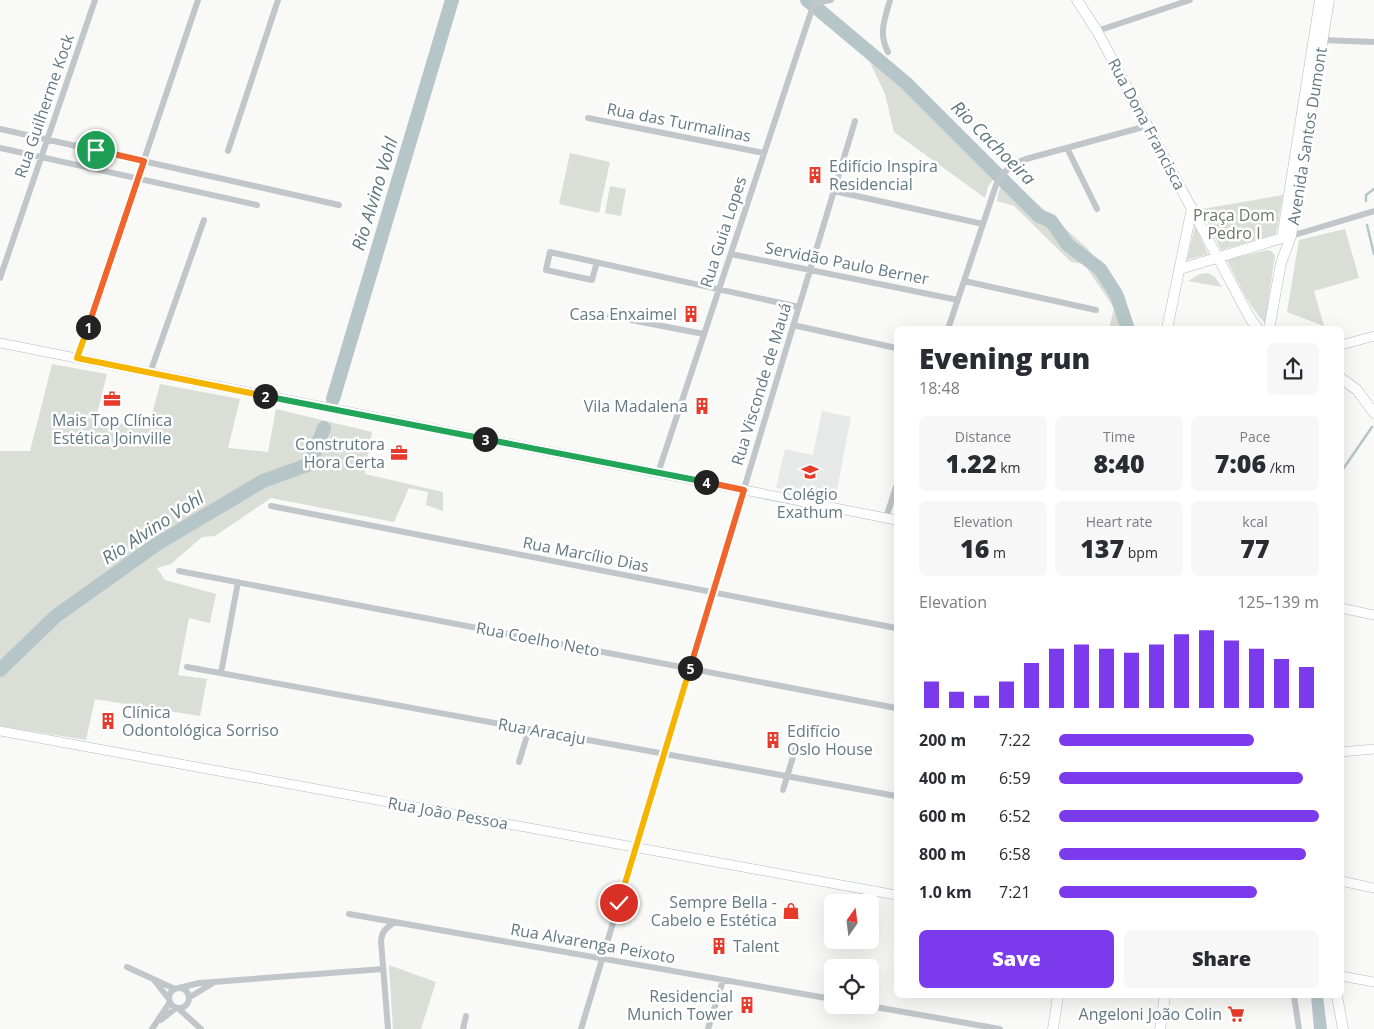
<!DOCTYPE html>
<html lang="en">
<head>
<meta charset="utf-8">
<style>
	:root { --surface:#fff; --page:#f7f7f7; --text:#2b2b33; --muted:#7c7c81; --accent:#7c3aed }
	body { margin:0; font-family:"Open Sans",sans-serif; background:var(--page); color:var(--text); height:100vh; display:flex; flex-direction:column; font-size:19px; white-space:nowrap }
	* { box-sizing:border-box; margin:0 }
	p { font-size:16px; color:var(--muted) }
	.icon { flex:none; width:28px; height:28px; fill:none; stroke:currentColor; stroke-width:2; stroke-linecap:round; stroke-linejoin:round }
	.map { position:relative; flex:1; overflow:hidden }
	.drawer { position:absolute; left:894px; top:326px; width:450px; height:672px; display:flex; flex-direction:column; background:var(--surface); border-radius:8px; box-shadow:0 5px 20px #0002 }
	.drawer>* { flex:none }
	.needle { width:32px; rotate:14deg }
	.tools { position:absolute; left:824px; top:894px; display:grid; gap:10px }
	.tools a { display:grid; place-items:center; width:55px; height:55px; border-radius:8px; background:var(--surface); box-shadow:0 5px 20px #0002; font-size:25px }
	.pin { position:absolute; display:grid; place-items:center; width:42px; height:42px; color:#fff; margin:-21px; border:2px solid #fff; border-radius:50%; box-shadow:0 1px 5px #0007 }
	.km { position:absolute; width:25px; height:25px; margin:-12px; border-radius:50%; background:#222; color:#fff; font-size:14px; line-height:25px; text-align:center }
	.round { display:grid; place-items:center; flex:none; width:52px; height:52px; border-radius:8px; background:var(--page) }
	.headline { display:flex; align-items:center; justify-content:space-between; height:85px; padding:0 25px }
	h1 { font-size:28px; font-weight:800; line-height:38px }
	.metrics { display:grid; grid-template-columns:repeat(3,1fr); gap:8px; height:85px; padding:5px 25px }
	.metrics div { display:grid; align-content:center; border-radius:8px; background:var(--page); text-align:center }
	.metrics b { font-size:25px; font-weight:800 }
	.metrics small { font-size:14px; font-weight:400 }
	.metrics p { font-size:14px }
	.chart { height:140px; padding:10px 25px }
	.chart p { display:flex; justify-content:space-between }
	.chart svg { width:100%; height:90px; margin-top:5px; stroke:var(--accent); stroke-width:6 }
	.action { display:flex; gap:10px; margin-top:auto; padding:10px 25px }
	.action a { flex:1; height:58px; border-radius:8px; background:var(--accent); color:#fff; font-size:20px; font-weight:800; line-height:58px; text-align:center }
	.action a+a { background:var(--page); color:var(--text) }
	ul { padding:0 25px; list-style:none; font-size:16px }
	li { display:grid; grid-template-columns:80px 60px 1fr; align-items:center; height:38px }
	li i { height:12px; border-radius:6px; background:var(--accent) }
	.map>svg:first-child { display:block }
	.built { fill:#e7e9e8 }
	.green { fill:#daded6 }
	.water { fill:#b6c6c8 }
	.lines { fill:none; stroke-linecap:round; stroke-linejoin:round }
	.stream { stroke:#b6c6c8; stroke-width:2.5 }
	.river { stroke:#b6c6c8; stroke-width:14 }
	.secondary-casing { stroke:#b2bbbe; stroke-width:10 }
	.primary-casing { stroke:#b4babd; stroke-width:11 }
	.street { stroke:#c0c6c9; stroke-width:6 }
	.secondary { stroke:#fff; stroke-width:9 }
	.primary { stroke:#fff; stroke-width:10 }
	.split-1-casing { stroke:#fff; stroke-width:10 }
	.split-2-casing { stroke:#fff; stroke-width:10 }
	.split-3-casing { stroke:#fff; stroke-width:10 }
	.split-4-casing { stroke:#fff; stroke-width:10 }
	.split-5-casing { stroke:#fff; stroke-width:10 }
	.split-6-casing { stroke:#fff; stroke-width:10 }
	.split-1 { stroke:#f0652b; stroke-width:6 }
	.split-2 { stroke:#f5b400; stroke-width:6 }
	.split-3 { stroke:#22a559; stroke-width:6 }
	.split-4 { stroke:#22a559; stroke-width:6 }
	.split-5 { stroke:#f0652b; stroke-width:6 }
	.split-6 { stroke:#f5b400; stroke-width:6 }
	.labels { text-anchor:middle; stroke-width:5; stroke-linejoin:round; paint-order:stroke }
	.street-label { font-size:16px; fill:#647a82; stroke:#fff }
	.poi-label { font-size:16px; fill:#647a82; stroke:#fff; text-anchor:end }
	.park-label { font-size:16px; fill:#6a7a63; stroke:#fff }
	.water-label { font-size:18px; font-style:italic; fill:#5e787c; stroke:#fff }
</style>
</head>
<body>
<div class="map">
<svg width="1374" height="1029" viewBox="0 0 1374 1029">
	<rect width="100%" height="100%" fill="#f9f9f7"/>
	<!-- built -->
	<path class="built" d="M822,411l29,6 -16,83 -59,-12 9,-39 28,6z"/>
	<!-- green -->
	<path class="green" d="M865,52l22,21 6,3 2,4 23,16 17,22 6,2 5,7h5l10,5 4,12 11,12v3l15,12 3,7 -6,9 -3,11 -91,-66 -9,-38z
		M570,153l40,9 -11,51 -40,-9z
		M1010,179l77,69 38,48 6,33h-22l5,-21 -30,-44 -13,-2 -57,-56 -17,-5 2,-11z
		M610,186l16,3 -5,27 -16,-3z
		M1283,195l-7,39 -55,16 -19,-41z
		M1195,226l13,28 -21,6z
		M1345,229l14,49 -45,13 10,35 -37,-14 12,-72z
		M1267,250l4,1 4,4 -10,68c-17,-18 -27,-41 -38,-63z
		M1208,273l7,4 7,10 -34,-6 12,-7z
		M52,364l55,10 -11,44 52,11 12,-45 80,15 -12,49 40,4 8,-43 96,23 -7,42 78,18v19l-17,-6 2,-13 -19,-4 -15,34 -123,-24 -56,38 -13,1 -31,27 -14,4 8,12 51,14 -6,29 -21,-5 -11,57 29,4 -7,37 -105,-17 -9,41 -86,-14v-275h30z
		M389,965l47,17 -15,47h-28z"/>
	<!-- water -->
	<path class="water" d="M1311,996h12l4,33h-13z"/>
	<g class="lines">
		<!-- stream -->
		<path class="stream" d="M1366,201v-6l8,-6
			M1367,225l7,29
			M1341,472l31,-45"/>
		<!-- river -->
		<path class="river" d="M807,0l99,83 133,133 12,5 17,24 32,24 16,25 12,35
			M333,399l119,-399
			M0,670l56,-54 101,-72 106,-63 47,-17 14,-36"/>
		<!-- secondary casing -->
		<g class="secondary-casing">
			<path id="secondary" d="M0,343l896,177
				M1341,345l33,-9
				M1341,608l33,7
				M0,731l896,164
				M1341,752l33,-3
				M1341,881l33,7
				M1341,976l33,6"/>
		</g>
		<!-- primary casing -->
		<g class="primary-casing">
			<path id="primary" d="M1077,0l20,31 153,287 8,11
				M1180,269l102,-31 38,-238
				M1167,329l25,-121
				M1269,329l12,-66 10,-27 38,-236
				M1341,378l16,12 17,23
				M1337,996l6,33
				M1053,1029l5,-33
				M1160,1029l5,-33"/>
		</g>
		<!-- street -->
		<path class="street" d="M814,3l17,-3
			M1097,31l93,-31
			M1322,40l52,2
			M888,52c-10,-19 -3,-33 2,-52
			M588,118l176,35
			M0,129l339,76
			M0,148l257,57
			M1067,148l30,61
			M228,151l50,-151
			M834,191l149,33
			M1291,236l83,-25
			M731,254l227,46
			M597,262l-5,18 -46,-10 4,-18 249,55
			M0,278l95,-278
			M964,281l132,29
			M610,316l94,18
			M793,325l103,23
			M948,329l47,-141c5,-15 17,-24 31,-29l121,-33
			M77,358l121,-358
			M150,373l54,-153
			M658,473l157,-473
			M271,506l625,122
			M886,518l10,-31
			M179,571l717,137
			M187,667l709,129
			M221,673l17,-91
			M519,762l10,-33
			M783,790l13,-43
			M349,914l483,85
			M127,967l48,22
			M154,980l15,19
			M169 998a10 10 0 1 1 20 0a10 10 0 1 1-20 0Z
			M179,988l20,-5 184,-14
			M1294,996l5,33
			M190,997l23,-14
			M864,1005l136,24
			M179,1009l22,20
			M161,1020l15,-12
			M152,1029l18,-27
			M388,1029l-7,-88c1,-10 5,-13 14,-19
			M463,1029l3,-13
			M581,1029l274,-908
			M708,1029l15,-49"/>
		<!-- secondary -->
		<use href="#secondary" class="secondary"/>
		<!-- primary -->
		<use href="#primary" class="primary"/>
	</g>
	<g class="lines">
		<!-- split-1 casing -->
		<g class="split-1-casing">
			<path id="split-1" d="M88,327l56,-166 -48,-11"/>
		</g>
		<!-- split-2 casing -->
		<g class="split-2-casing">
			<path id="split-2" d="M88,327l-11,31 188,38"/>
		</g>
		<!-- split-3 casing -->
		<g class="split-3-casing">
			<path id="split-3" d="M265,396l220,43"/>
		</g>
		<!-- split-4 casing -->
		<g class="split-4-casing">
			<path id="split-4" d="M485,439l221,43"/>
		</g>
		<!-- split-5 casing -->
		<g class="split-5-casing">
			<path id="split-5" d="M690,668l54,-178 -38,-8"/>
		</g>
		<!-- split-6 casing -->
		<g class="split-6-casing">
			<path id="split-6" d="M619,903l71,-235"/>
		</g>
		<!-- split-1 -->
		<use href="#split-1" class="split-1"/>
		<!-- split-2 -->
		<use href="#split-2" class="split-2"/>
		<!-- split-3 -->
		<use href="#split-3" class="split-3"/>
		<!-- split-4 -->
		<use href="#split-4" class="split-4"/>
		<!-- split-5 -->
		<use href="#split-5" class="split-5"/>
		<!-- split-6 -->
		<use href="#split-6" class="split-6"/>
	</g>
	<!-- icons -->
	<defs>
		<g id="building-bare" transform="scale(1.35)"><path d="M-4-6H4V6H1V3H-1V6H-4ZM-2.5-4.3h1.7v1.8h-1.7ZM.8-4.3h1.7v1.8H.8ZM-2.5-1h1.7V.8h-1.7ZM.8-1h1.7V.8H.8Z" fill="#e63a2a" stroke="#fff" stroke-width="2.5" paint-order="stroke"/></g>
		<g id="office-bare" transform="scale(1.35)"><path d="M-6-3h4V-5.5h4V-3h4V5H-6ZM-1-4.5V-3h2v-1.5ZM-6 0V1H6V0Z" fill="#e63a2a" stroke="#fff" stroke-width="2.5" paint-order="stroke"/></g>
		<g id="school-bare" transform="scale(1.35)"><path d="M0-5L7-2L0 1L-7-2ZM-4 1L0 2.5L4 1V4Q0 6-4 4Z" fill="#e63a2a" stroke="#fff" stroke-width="2.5" paint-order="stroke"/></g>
		<g id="shop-bare" transform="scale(1.35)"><path d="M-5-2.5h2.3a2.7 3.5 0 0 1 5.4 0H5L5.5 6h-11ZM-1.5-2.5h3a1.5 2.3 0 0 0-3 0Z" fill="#e63a2a" stroke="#fff" stroke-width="2.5" paint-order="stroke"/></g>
		<g id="supermarket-bare" transform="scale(1.35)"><path d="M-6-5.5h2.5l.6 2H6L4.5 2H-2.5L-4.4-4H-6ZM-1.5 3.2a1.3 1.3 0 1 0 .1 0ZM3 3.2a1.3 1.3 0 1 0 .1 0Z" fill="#e63a2a" stroke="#fff" stroke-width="2.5" paint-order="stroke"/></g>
	</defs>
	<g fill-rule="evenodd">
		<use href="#building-bare" x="815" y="175"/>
		<use href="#building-bare" x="691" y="314"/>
		<use href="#office-bare" x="112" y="399"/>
		<use href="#building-bare" x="702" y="406"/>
		<use href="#office-bare" x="399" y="453"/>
		<use href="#school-bare" x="810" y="472"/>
		<use href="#building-bare" x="108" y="721"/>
		<use href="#building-bare" x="773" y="740"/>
		<use href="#shop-bare" x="791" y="911"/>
		<use href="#building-bare" x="719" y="946"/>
		<use href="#building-bare" x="747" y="1005"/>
		<use href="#supermarket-bare" x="1236" y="1014"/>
	</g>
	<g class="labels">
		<!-- street labels -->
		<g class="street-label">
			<text transform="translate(44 106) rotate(-71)" y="6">Rua Guilherme Kock</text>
			<text transform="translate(679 122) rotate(11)" y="6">Rua das Turmalinas</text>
			<text transform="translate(1147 124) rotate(62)" y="6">Rua Dona Francisca</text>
			<text transform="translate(1307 136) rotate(-81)" y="6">Avenida Santos Dumont</text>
			<text transform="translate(723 232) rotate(-72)" y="6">Rua Guia Lopes</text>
			<text transform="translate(847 263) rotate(11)" y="6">Servidão Paulo Berner</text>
			<text transform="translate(761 384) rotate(-73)" y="6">Rua Visconde de Mauá</text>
			<text transform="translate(586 554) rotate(11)" y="6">Rua Marcílio Dias</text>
			<text transform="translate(538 639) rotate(11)" y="6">Rua Coelho Neto</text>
			<text transform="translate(542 731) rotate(10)" y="6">Rua Aracaju</text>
			<text transform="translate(448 813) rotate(10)" y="6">Rua João Pessoa</text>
			<text transform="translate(593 943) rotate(10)" y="6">Rua Alvarenga Peixoto</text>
		</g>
		<!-- poi labels -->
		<g class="poi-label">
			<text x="829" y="172" text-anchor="start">Edifício Inspira<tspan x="829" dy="18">Residencial</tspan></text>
			<text x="677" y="320">Casa Enxaimel</text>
			<text x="688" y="412">Vila Madalena</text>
			<text x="112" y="426" text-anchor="middle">Mais Top Clínica<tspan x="112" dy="18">Estética Joinville</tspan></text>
			<text x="385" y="450">Construtora<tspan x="385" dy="18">Hora Certa</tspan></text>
			<text x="810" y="500" text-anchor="middle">Colégio<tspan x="810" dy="18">Exathum</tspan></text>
			<text x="122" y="718" text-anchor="start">Clínica<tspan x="122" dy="18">Odontológica Sorriso</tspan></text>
			<text x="787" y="737" text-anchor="start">Edifício<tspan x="787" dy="18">Oslo House</tspan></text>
			<text x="777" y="908">Sempre Bella -<tspan x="777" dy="18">Cabelo e Estética</tspan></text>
			<text x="733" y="952" text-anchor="start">Talent</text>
			<text x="733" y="1002">Residencial<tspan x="733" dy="18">Munich Tower</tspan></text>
			<text x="1222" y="1020">Angeloni João Colin</text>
		</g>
		<!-- park labels -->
		<g class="park-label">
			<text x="1234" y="221">Praça Dom<tspan x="1234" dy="18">Pedro I</tspan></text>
		</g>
		<!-- water labels -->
		<g class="water-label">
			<text transform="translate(993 143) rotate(45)" y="6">Rio Cachoeira</text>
			<text transform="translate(375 194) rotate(-73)" y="6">Rio Alvino Vohl</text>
			<text transform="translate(153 528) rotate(-33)" y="6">Rio Alvino Vohl</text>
		</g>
	</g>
</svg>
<div class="tools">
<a><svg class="needle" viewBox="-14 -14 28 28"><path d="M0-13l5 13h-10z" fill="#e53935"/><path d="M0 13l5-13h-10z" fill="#7c7c81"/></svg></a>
<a><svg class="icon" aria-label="locate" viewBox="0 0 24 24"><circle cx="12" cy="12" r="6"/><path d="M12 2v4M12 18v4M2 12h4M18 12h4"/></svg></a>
</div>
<div class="pin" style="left:96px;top:150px;background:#1e9e55"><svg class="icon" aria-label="arrive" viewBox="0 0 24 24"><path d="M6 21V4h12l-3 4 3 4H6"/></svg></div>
<div class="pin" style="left:619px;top:903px;background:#d93025"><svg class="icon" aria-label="check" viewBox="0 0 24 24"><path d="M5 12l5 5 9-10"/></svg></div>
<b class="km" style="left:88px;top:327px">1</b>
<b class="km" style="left:265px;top:396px">2</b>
<b class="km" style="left:485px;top:439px">3</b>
<b class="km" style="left:706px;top:482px">4</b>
<b class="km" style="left:690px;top:668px">5</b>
<section class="drawer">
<div class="headline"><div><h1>Evening run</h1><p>18:48</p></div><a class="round"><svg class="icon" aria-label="share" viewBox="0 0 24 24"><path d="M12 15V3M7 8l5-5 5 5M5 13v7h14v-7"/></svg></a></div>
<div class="metrics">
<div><p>Distance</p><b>1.22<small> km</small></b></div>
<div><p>Time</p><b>8:40</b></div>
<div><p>Pace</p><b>7:06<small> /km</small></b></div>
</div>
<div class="metrics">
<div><p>Elevation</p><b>16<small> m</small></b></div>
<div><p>Heart rate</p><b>137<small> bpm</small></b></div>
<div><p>kcal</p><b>77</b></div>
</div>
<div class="chart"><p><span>Elevation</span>125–139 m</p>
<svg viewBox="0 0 160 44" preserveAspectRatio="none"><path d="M5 44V31M15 44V36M25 44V38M35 44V31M45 44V22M55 44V15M65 44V13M75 44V15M85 44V17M95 44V13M105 44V8M115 44V6M125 44V11M135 44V15M145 44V20M155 44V24"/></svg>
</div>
<ul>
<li><b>200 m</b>7:22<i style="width:75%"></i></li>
<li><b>400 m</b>6:59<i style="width:94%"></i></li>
<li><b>600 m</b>6:52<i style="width:100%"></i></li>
<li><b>800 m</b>6:58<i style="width:95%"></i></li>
<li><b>1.0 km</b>7:21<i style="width:76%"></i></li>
</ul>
<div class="action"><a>Save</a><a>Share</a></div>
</section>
</div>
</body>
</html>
